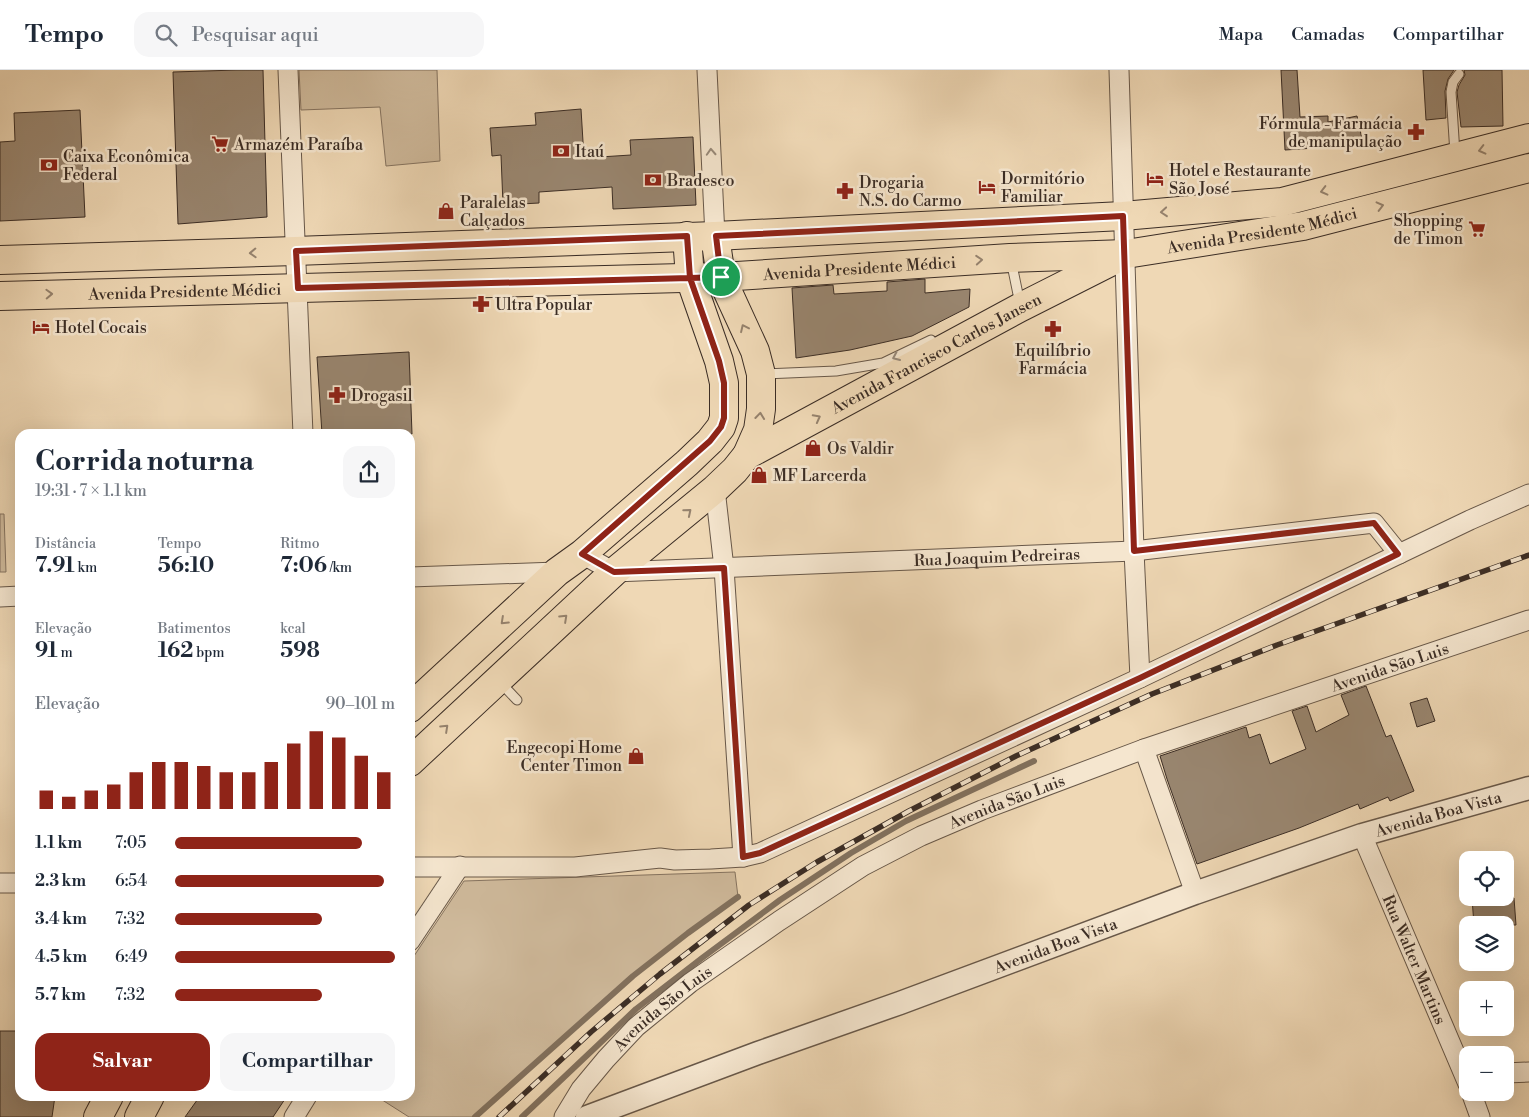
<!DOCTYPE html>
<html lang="pt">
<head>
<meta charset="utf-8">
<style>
	:root { --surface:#fff; --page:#f6f6f7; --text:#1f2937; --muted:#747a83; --line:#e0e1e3; --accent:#8f2418 }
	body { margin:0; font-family:"Libre Bodoni",serif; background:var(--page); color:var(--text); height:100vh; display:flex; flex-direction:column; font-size:19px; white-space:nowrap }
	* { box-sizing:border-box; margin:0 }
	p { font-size:16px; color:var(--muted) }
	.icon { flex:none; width:28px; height:28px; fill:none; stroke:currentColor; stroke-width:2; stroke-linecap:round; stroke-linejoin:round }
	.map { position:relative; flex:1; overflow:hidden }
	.panel { position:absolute; left:15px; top:359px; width:400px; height:672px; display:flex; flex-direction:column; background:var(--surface); border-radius:15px; box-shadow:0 5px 20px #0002 }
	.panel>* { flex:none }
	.buttons { position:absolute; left:1459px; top:781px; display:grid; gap:10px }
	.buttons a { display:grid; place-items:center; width:55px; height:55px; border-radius:10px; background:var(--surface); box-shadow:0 5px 20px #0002; font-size:25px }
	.pin { position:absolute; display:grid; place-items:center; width:42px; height:42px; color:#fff; margin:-21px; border:2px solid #fff; border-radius:50%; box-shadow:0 1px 5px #0007 }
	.round { display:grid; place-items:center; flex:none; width:52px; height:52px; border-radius:15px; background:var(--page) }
	.head { display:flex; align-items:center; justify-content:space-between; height:85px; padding:0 20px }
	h1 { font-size:28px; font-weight:700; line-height:38px }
	.metrics { display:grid; grid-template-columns:repeat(3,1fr); gap:8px; height:85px; padding:5px 20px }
	.metrics div { display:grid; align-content:center }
	.metrics b { font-size:21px; font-weight:700 }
	.metrics small { font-size:14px; font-weight:400 }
	.metrics p { font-size:14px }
	.chart { height:140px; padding:10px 20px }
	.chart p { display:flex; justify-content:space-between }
	.chart svg { width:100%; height:90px; margin-top:5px; stroke:var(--accent); stroke-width:6 }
	.cta { display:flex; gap:10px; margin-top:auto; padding:10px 20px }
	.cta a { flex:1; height:58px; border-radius:15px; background:var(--accent); color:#fff; font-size:20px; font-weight:700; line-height:58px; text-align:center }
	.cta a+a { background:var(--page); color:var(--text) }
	ul { padding:0 20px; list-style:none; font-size:16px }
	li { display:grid; grid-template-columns:80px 60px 1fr; align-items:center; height:38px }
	li i { height:12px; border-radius:6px; background:var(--accent) }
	header { display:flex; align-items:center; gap:30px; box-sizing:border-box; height:70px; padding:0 25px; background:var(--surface); border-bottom:1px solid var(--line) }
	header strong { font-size:24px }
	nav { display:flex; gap:28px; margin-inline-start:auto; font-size:18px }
	.search { width:350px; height:45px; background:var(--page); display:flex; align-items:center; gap:12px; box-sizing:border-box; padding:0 18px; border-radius:15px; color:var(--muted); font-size:19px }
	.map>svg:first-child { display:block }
	.green { fill:#d0bb9d; stroke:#867461 }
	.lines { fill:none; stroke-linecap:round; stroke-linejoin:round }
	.stream { stroke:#82715e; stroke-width:6 }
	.building { fill:#998670; stroke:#3b2d25 }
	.service-casing { stroke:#685849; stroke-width:11 }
	.minor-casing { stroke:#685849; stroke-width:21 }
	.tertiary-casing { stroke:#685849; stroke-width:25 }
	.primary-casing { stroke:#3b2d25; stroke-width:30 }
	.service { stroke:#f5e6cf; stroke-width:9 }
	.minor { stroke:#f5e6cf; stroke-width:19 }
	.tertiary { stroke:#f5e6cf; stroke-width:22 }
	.primary { stroke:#efd8b5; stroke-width:28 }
	.rail-casing { stroke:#3b2d25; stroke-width:5.5 }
	.rail { stroke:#f5e6cf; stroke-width:4; stroke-dasharray:11; stroke-linecap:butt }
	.oneway { stroke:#95826d }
	.oneway2 { stroke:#988a7a }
	.route-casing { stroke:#fff; stroke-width:10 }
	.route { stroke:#8f2418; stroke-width:6 }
	.labels { text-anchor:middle; stroke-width:5; stroke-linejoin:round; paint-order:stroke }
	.poi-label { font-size:16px; fill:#3b2d25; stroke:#f5e6cf; text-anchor:start }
	.street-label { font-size:16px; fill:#3b2d25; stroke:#f5e6cf }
</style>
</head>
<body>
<header>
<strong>Tempo</strong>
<div class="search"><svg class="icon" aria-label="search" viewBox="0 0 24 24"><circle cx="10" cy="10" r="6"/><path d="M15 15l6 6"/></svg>Pesquisar aqui</div>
<nav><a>Mapa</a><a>Camadas</a><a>Compartilhar</a></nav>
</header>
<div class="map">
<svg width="1529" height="1047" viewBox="0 0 1529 1047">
	<rect width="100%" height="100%" fill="#efd8b5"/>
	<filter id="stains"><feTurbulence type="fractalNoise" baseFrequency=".004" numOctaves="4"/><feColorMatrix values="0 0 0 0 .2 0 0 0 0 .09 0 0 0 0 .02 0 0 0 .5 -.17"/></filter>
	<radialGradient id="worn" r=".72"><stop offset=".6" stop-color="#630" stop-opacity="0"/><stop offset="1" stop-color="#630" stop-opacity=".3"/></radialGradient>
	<!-- green -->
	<path class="green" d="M299,0h138l3,91 -54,5 -6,-59 -79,3z
		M0,444h4l2,58h-6z
		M735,802l3,25 -50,36 -55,43 -158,141h-66l-33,-21h34v-134l54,-81z"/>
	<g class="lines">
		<!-- stream -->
		<path class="stream" d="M475,1047l158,-141 55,-43 50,-36
			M522,1047l114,-108 66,-51 78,-58 71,-47 55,-32 128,-60"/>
	</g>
	<!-- building -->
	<path class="building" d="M237,0h26l4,147 -89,7 -5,-152z
		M1281,0h16l3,47 28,-1v6l29,-6 5,23 -32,6v2l-45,3z
		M1423,0h31l-6,9 -3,12 1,27 -20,2z
		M1464,0h38l1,56 -42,1 -4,-35 2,-7 6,-10z
		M581,39l3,49 47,-3 -1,-15 63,-3 3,68 -83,4 -1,-22 -73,5v11l-36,2 -2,-50 -9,1 -2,-28 46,-3 -1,-12z
		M80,40l5,107 -85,4v-79l15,-1 -1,-28z
		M925,209v14l45,-4 -1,18 -57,29 -62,14 -54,8 -4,-70 41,-3 1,9 53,-3v-9z
		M409,282l3,82h-90l-5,-77z
		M1366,616l20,51 5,-2 23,56 -24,10 -2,-4 -28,12 -2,-5 -59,24 -102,36 -30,-85 -7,-23 86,-29 3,11 11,-4 10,30 36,-15 -14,-38 15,-5 9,26 33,-17 -8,-20z
		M1427,628l8,23 -18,6 -7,-24z
		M1472,828h42l2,27h-42z
		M0,961h20v65h35l-3,21h-52z
		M200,1026h87l-14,21h-88z"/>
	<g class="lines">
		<!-- service casing -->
		<g class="service-casing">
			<path id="service" d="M1455,84l-4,-62 2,-10 6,-8
				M1011,190l9,44
				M764,304l72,-3 47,-8 48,-23
				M499,611l18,19"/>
		</g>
		<!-- minor casing -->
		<g class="minor-casing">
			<g id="minor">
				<path d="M288,0l15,364"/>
				<path d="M707,0l8,166"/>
				<path d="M1119,0l15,481 6,127"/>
				<path d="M715,419l9,79 19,289"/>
				<path id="s1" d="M582,484l32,18 520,-21 240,-28 25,31"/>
				<path d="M410,507l147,-5"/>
				<path d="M0,527l20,-1"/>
				<path d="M1144,679l51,144"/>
				<path id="s2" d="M1362,765l106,249"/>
				<path d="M410,797h165l85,-9 15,2 36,-1 32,-2 17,-4 380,-175 330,-158 59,-26"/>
				<path d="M0,813h20"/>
				<path d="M410,871l50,-75"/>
				<path d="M1505,1003l24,-1"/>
				<path d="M1471,1022l9,25"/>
				<path d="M294,1047l13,-21"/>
				<path id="s3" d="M564,1047l17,-28 25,-30 30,-32 54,-44 89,-62 84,-55 58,-30 61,-26 162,-61 385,-129"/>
			</g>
		</g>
		<!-- tertiary casing -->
		<g class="tertiary-casing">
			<g id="tertiary">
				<path id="s4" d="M587,1047l171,-64 142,-50 295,-110 167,-58 167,-47"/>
			</g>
		</g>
		<!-- primary casing -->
		<g class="primary-casing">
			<g id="primary">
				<path d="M715,166l6,41 34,74 6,23v35l-3,21 -11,25"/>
				<path d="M0,190l295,-9 420,-15 408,-20 159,-14 247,-64"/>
				<path id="s5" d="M0,226l721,-19 289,-19 116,-4 177,-28 226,-58"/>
				<path d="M410,638l147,-136 25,-18 105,-91 23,-22 11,-14 3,-9v-35l-5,-22 -29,-83 -3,-42"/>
				<path id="s6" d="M410,692l204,-190 101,-83 20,-19 12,-15 274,-148 97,-49"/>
				<path d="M98,1047l11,-21"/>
				<path d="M139,1047l11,-21"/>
			</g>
		</g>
		<!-- service -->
		<use href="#service" class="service"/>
		<!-- minor -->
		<use href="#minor" class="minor"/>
		<!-- tertiary -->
		<use href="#tertiary" class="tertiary"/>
		<!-- primary -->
		<use href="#primary" class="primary"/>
		<!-- rail casing -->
		<g class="rail-casing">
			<path id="rail" d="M499,1047l92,-85 69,-58 89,-69 68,-43 92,-51 107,-55 136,-62 125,-49 252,-90"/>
		</g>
		<!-- rail -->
		<use href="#rail" class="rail"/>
	</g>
	<!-- one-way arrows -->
	<defs><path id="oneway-chevron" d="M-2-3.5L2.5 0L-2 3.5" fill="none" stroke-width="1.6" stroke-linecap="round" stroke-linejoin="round" transform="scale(1.25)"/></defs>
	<g class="oneway">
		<use href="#oneway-chevron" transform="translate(1482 80) rotate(166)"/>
		<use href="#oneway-chevron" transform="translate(1324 121) rotate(166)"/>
		<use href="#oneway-chevron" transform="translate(1380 136) rotate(-14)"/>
		<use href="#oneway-chevron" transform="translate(1164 142) rotate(175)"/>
		<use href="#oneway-chevron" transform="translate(253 183) rotate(178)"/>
		<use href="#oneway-chevron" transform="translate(979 190) rotate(-4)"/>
		<use href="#oneway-chevron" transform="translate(49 224) rotate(-2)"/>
		<use href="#oneway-chevron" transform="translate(744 258) rotate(-115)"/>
		<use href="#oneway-chevron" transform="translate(760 346) rotate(-84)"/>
		<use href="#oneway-chevron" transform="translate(817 348) rotate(-28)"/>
		<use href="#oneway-chevron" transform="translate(688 442) rotate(-40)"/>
		<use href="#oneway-chevron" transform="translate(564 548) rotate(-43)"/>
		<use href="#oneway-chevron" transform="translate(504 551) rotate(137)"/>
		<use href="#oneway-chevron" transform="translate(445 658) rotate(-43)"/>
	</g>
	<g class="oneway2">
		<use href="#oneway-chevron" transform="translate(711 82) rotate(-93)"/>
		<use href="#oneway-chevron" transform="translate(896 287) rotate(156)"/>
	</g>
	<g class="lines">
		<!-- route casing -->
		<g class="route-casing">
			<path id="route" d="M721,207l-31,1 -392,10 -2,-37 391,-15 3,42 29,83 5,22v35l-3,9 -11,14 -128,113 32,18 110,-4 19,289 17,-4 380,-175 258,-124 -24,-31 -240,28 -11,-335 -407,20 5,41"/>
		</g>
		<!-- route -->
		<use href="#route" class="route"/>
	</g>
	<!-- icons -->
	<defs>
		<g id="pharmacy-bare" transform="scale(1.35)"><path d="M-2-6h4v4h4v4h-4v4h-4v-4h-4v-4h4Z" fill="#8f2418" stroke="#f5e6cf" stroke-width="2.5" paint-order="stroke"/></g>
		<g id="supermarket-bare" transform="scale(1.35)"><path d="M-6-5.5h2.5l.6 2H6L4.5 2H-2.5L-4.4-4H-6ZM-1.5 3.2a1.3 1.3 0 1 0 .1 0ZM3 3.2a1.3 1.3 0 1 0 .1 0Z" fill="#8f2418" stroke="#f5e6cf" stroke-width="2.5" paint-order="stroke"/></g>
		<g id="bank-bare" transform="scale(1.35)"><path d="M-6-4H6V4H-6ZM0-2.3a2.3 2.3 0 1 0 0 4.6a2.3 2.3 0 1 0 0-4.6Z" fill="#8f2418" stroke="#f5e6cf" stroke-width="2.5" paint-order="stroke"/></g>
		<g id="hotel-bare" transform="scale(1.35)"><path d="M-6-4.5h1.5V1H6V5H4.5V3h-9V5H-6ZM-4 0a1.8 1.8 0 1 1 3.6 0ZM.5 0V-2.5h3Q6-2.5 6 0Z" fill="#8f2418" stroke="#f5e6cf" stroke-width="2.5" paint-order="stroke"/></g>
		<g id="shop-bare" transform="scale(1.35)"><path d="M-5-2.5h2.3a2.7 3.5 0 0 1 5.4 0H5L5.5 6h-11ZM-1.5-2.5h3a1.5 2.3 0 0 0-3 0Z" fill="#8f2418" stroke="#f5e6cf" stroke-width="2.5" paint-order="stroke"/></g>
	</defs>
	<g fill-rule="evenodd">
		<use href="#pharmacy-bare" x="1416" y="62"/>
		<use href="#supermarket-bare" x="220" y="74"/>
		<use href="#bank-bare" x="561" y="81"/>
		<use href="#bank-bare" x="49" y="95"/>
		<use href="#hotel-bare" x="1155" y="109"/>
		<use href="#bank-bare" x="653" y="110"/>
		<use href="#hotel-bare" x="987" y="117"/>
		<use href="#pharmacy-bare" x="845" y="121"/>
		<use href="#shop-bare" x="446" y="141"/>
		<use href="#supermarket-bare" x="1477" y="159"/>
		<use href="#pharmacy-bare" x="481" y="234"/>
		<use href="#hotel-bare" x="41" y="257"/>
		<use href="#pharmacy-bare" x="1053" y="259"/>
		<use href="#pharmacy-bare" x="337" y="325"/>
		<use href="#shop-bare" x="813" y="378"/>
		<use href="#shop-bare" x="759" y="405"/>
		<use href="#shop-bare" x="636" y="686"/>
	</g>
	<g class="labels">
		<!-- poi labels -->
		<g class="poi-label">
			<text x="1402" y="59" text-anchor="end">Fórmula - Farmácia<tspan x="1402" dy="18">de manipulação</tspan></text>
			<text x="234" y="80">Armazém Paraíba</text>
			<text x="575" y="87">Itaú</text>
			<text x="63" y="92">Caixa Econômica<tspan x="63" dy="18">Federal</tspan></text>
			<text x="1169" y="106">Hotel e Restaurante<tspan x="1169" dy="18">São José</tspan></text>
			<text x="1001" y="114">Dormitório<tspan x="1001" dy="18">Familiar</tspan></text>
			<text x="667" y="116">Bradesco</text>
			<text x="859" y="118">Drogaria<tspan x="859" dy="18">N.S. do Carmo</tspan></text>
			<text x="460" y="138">Paralelas<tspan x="460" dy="18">Calçados</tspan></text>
			<text x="1463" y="156" text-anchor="end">Shopping<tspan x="1463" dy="18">de Timon</tspan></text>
			<text x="495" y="240">Ultra Popular</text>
			<text x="55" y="263">Hotel Cocais</text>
			<text x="1053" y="286" text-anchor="middle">Equilíbrio<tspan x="1053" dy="18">Farmácia</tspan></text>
			<text x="351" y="331">Drogasil</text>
			<text x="827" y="384">Os Valdir</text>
			<text x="773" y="411">MF Larcerda</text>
			<text x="622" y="683" text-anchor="end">Engecopi Home<tspan x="622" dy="18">Center Timon</tspan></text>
		</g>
		<!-- street labels -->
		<g class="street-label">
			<text dy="6" stroke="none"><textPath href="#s5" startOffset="1265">Avenida Presidente Médici</textPath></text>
			<text dy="6" stroke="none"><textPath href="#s5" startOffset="860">Avenida Presidente Médici</textPath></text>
			<text dy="6" stroke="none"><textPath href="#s5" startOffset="185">Avenida Presidente Médici</textPath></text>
			<text dy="6" stroke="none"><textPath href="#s6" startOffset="671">Avenida Francisco Carlos Jansen</textPath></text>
			<text dy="6" stroke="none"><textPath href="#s1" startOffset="420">Rua Joaquim Pedreiras</textPath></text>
			<text dy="6" stroke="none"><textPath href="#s3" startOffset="958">Avenida São Luis</textPath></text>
			<text dy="6" stroke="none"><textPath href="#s3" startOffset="552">Avenida São Luis</textPath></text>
			<text dy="6" stroke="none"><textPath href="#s4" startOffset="904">Avenida Boa Vista</textPath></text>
			<text dy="6" stroke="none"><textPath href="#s4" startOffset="499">Avenida Boa Vista</textPath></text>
			<text dy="6" stroke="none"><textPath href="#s2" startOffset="135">Rua Walter Martins</textPath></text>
			<text dy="6" stroke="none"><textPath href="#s3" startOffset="148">Avenida São Luis</textPath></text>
		</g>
	</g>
	<rect width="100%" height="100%" filter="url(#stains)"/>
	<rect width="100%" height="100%" fill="url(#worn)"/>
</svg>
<div class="buttons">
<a><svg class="icon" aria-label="locate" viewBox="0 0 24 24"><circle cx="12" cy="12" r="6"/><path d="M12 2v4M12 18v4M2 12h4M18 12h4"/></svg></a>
<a><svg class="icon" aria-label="layers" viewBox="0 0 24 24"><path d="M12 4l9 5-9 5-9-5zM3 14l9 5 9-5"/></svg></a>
<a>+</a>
<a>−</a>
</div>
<div class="pin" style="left:721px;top:207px;background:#1e9e55"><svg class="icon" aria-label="arrive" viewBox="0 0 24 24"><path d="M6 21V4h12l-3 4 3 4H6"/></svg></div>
<section class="panel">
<div class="head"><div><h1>Corrida noturna</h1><p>19:31 · 7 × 1.1 km</p></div><a class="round"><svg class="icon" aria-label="share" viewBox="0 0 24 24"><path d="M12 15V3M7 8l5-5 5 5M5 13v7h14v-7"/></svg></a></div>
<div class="metrics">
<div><p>Distância</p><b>7.91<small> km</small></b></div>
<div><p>Tempo</p><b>56:10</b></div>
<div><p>Ritmo</p><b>7:06<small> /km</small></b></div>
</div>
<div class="metrics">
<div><p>Elevação</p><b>91<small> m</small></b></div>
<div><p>Batimentos</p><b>162<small> bpm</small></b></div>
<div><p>kcal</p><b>598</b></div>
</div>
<div class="chart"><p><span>Elevação</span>90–101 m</p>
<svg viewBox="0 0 160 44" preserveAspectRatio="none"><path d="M5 44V35M15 44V38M25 44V35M35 44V32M45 44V26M55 44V21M65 44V21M75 44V23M85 44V26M95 44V26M105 44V21M115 44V12M125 44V6M135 44V9M145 44V18M155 44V26"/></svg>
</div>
<ul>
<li><b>1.1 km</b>7:05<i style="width:85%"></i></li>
<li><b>2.3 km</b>6:54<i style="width:95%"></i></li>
<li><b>3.4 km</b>7:32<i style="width:67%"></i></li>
<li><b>4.5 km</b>6:49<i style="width:100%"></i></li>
<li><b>5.7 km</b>7:32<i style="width:67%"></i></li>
</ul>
<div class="cta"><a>Salvar</a><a>Compartilhar</a></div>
</section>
</div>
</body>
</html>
